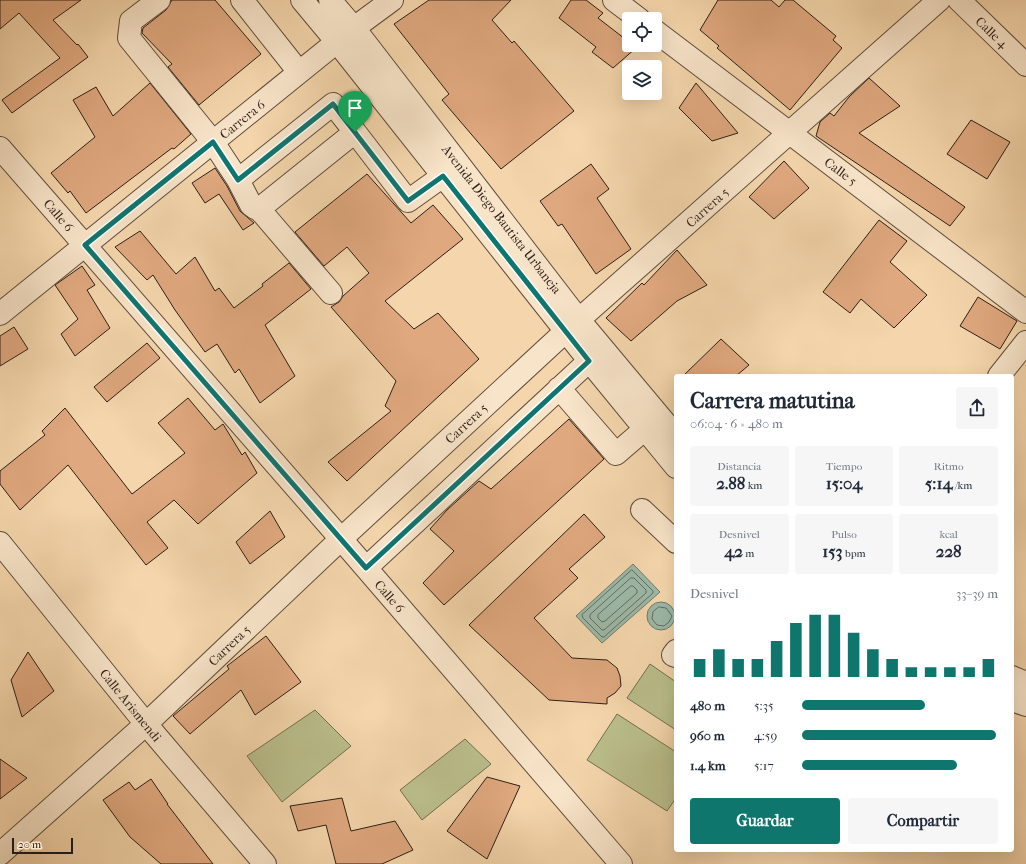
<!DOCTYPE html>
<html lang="es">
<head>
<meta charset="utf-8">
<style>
	:root { --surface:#fff; --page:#f6f6f7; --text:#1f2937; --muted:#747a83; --accent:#0f766e }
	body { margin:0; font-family:"IM FELL French Canon",serif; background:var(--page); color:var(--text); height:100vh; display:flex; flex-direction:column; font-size:15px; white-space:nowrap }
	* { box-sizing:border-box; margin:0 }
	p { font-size:13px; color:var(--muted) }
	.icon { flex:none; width:22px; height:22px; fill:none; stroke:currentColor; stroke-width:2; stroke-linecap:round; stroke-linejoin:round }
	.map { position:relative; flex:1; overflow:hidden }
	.sheet { position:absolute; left:674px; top:374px; width:340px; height:478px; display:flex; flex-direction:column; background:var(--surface); border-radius:4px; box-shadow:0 4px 16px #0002 }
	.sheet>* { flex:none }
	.tools { position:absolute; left:622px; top:12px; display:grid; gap:8px }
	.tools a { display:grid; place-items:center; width:40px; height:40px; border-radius:4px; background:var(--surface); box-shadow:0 4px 16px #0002; font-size:20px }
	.scale { position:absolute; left:12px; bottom:10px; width:61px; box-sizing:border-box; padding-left:4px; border:2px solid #2c1f18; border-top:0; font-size:11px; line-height:14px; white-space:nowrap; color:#2c1f18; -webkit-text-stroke:3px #f8e4c9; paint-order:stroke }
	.pin { position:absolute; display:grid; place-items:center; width:34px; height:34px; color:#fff; margin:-41px -17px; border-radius:50% 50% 50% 0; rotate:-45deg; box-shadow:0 0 4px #0007 }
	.pin .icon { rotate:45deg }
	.round { display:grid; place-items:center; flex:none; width:42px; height:42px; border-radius:4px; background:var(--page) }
	.summary { display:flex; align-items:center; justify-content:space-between; height:68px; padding:0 16px }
	h1 { font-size:22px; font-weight:800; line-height:30px }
	.metrics { display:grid; grid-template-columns:repeat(3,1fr); gap:6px; height:68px; padding:4px 16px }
	.metrics div { display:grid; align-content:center; border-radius:4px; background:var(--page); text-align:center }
	.metrics b { font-size:17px; font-weight:800 }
	.metrics small { font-size:11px; font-weight:400 }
	.metrics p { font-size:11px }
	.chart { height:112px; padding:8px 16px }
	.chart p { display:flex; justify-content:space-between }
	.chart svg { width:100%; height:72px; margin-top:4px; stroke:var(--accent); stroke-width:6 }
	.primary-button { display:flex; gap:8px; margin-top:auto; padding:8px 16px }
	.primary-button a { flex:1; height:46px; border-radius:4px; background:var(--accent); color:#fff; font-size:16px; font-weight:800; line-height:46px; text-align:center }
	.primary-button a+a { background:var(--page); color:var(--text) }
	ul { padding:0 16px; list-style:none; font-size:13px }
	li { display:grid; grid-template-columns:64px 48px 1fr; align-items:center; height:30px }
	li i { height:10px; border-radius:5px; background:var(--accent) }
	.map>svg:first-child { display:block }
	.green { fill:#babe8b; stroke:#736e52 }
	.water { fill:#9cb9a8; stroke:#6f7b6e }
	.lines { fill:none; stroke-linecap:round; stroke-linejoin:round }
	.shore { stroke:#646c60; stroke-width:1 }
	.building { fill:#e0a87f; stroke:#2c1f18 }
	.minor-casing { stroke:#5e4d3d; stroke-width:24 }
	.minor { stroke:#f8e4c9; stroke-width:22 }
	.route-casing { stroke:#fff; stroke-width:8 }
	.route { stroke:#0f766e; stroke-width:5 }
	.labels { text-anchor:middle; stroke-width:4; stroke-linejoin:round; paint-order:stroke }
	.street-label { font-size:13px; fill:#2c1f18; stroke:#f8e4c9 }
</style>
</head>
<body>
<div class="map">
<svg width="1026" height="864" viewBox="0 0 1026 864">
	<rect width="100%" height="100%" fill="#f5d6ac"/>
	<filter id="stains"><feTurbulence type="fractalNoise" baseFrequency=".005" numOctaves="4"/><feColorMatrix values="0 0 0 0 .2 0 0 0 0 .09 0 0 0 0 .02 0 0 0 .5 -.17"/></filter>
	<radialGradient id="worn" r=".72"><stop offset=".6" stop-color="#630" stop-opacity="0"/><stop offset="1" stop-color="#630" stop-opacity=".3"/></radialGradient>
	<!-- green -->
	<path class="green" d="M650,664l26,18v48l-49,-32z
		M315,710l36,36 -69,56 -35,-46z
		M617,714l59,38v46l-9,13 -80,-51z
		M465,739l26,25 -69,56 -22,-30z"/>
	<!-- water -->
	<path class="water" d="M633,564l27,28 -58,51 -26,-27z
		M647 616a14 14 0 1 1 28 0a14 14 0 1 1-28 0Z"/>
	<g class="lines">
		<!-- shore -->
		<path class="shore" d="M632,570l21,21v2l-49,44h-2l-19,-19 -1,-3z
			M631,578h3l12,12v3l-42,37h-2l-12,-12v-3z
			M631,586h2l4,4v3l-32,28 -3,1 -4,-4v-3z
			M659,607l7,1 6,8 -3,6 -5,4 -7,-1 -5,-6 1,-7z"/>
	</g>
	<!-- building -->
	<path class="building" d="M0,0h81l-28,20 24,25 1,-1 10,13 -76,56 -10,-13 58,-42 -41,-45 -19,16z
		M172,0h43l46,54 -62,51 -31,-38 4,-3 -30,-31 1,-5 23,-18z
		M429,0h82l-19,20 20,23 2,-2 60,70 -73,58 -59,-69 7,-6 -55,-70z
		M571,0h15l17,13 -5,5 31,24v3h3l4,3 -23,20 -21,-16 4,-5 -37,-29z
		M718,0h53l8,7 6,-7h8l43,36 -3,4 9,8 -52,62 -73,-62 2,-2 -19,-16z
		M869,78l31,28 -41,27 106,74 -15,19 -134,-90 4,-14 10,-9 4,3 15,-19z
		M150,83l41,51 -17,15 -2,-1 -86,65 -16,-22 -2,2 -17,-20 44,-36 -22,-37 23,-13 17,29z
		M696,83l42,50 -26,8 -33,-33z
		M971,120l39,22 -23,37 -40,-25z
		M784,161l25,27 -35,31 -25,-22z
		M591,164l18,25 -12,9 34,51 -35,25 -34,-50 -4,2 -18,-25z
		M215,168l12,18 13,25 14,12 -11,7 -24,-36 -14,9 -13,-20z
		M367,174l44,49 22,-18 30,34 -78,62 29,28 24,-16 41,46 -132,122 -19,-19 63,-51 -6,-5 11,-25 -65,-74 8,-5 4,-6 26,-23 -22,-26 -23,19 -29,-34z
		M879,220l28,21 -17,21 37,33 -33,33 -33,-29 -11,14 -27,-21z
		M140,231l36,43 19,-17 20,34 4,-3 15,20 29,-22 -1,-2 27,-21 22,26 -46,36 30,51 -35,27 -21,-34 -4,4 -18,-29 -12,8 -30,-42 -22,-35 -6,5 -32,-33z
		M677,250l30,35 -30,16 -46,40 -25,-23 36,-35 2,2z
		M82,266l13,19 -8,5 23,38 -35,28 -14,-22 17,-15 -23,-34z
		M978,297l39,24 -17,28 -40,-23z
		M14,327l14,22 -28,17v-30z
		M721,339l28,26 -13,11h-53z
		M147,343l13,15 -53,44 -13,-15z
		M188,398l27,32 8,-6 19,31 3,-3 12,21 -59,51 -24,-24 -27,22 21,26 -22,17 -78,-100 -48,45 -20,-26v-13l45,-36 -3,-4 23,-23 67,86 53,-41 -27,-30z
		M569,419l35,40 -160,146 -21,-22 31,-32 -24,-22 17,-19 32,-29 12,8z
		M270,511l15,26 -35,27 -14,-22z
		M584,514l21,23 -36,32 9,9 -44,40 38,40 35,2 10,8 3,8 1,10 -6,7 -8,5v6l-58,-4 -80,-75z
		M266,636l35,46 -46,33 -14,-25 -51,44 -17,-18 56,-47 -2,-3z
		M28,652l26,39 -32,26 -11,-37z
		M0,759l27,19 -27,21z
		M487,777l33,9 -33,73 -40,-28z
		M151,779l17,25h-1l46,60h-52l-31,-27 -27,-37 26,-18 6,8z
		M342,798l9,33 44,-10 18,29 -31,14h-46l-10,-39 -28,6 -8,-25z"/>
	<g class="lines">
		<!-- minor casing -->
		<g class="minor-casing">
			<path id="minor" d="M159,0l-28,21 -2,17 84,104 25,38 13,25 4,3 4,1 96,-77 53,69 35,-25
				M242,0l57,72
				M302,0l35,42 258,326 81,99
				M330,0l24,28 225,292 97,116
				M614,0l25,19
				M959,0l67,65
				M655,31l371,281
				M0,148l341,391 280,325
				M238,180l95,-76 22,28
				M259,209l72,84
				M0,314l354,-286 38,-28
				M999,376l27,-34
				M559,388l57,66 29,-25
				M642,510l34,32
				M0,543l146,181 119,140
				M366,568l223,-207
				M676,651l-3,4 3,1
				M1012,677l14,6
				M1012,700l14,5
				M0,854l146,-130 195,-185 225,-208 373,-331"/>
		</g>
		<!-- minor -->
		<use href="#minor" class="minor"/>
	</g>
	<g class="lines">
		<!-- route casing -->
		<g class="route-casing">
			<path id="route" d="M333,104l75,97 35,-25 146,185 -223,207 -281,-323 128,-103 25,38z"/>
		</g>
		<!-- route -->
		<use href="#route" class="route"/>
	</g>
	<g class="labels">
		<!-- street labels -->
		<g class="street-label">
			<text transform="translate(992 32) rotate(44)" y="5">Calle 4</text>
			<text transform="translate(242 119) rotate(-39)" y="5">Carrera 6</text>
			<text transform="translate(841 171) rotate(37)" y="5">Calle 5</text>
			<text transform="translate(707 207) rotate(-42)" y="5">Carrera 5</text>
			<text transform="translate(59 215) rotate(49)" y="5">Calle 6</text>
			<text transform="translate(502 219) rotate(52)" y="5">Avenida Diego Bautista Urbaneja</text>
			<text transform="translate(466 423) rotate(-43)" y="5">Carrera 5</text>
			<text transform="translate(390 596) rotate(49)" y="5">Calle 6</text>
			<text transform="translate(229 645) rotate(-44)" y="5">Carrera 5</text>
			<text transform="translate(131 705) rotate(51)" y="5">Calle Arismendi</text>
		</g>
	</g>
	<rect width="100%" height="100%" filter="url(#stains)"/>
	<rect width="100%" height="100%" fill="url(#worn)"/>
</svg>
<div class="tools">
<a><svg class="icon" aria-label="locate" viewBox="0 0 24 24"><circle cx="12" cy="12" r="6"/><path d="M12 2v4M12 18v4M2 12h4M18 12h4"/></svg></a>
<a><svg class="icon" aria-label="layers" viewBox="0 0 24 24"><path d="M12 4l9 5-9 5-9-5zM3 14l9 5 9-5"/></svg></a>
</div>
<div class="scale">20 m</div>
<div class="pin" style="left:355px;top:132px;background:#1e9e55"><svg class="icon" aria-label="arrive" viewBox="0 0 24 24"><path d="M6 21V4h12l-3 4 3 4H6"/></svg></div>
<section class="sheet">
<div class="summary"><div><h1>Carrera matutina</h1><p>06:04 · 6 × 480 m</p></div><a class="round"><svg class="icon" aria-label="share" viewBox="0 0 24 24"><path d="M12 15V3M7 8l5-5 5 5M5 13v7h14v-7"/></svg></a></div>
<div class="metrics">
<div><p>Distancia</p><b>2.88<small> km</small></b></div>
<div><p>Tiempo</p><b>15:04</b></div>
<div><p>Ritmo</p><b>5:14<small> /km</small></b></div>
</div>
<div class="metrics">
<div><p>Desnivel</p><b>42<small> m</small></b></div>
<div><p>Pulso</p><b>153<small> bpm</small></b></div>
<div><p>kcal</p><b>228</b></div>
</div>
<div class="chart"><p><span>Desnivel</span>33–39 m</p>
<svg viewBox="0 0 160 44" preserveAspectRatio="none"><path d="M5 44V33M15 44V27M25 44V33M35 44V33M45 44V22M55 44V11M65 44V6M75 44V6M85 44V17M95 44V27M105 44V33M115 44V38M125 44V38M135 44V38M145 44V38M155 44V33"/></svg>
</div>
<ul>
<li><b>480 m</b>5:35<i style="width:63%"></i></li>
<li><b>960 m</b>4:59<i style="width:99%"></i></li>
<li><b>1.4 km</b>5:17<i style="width:79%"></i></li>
</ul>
<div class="primary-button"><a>Guardar</a><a>Compartir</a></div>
</section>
</div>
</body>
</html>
